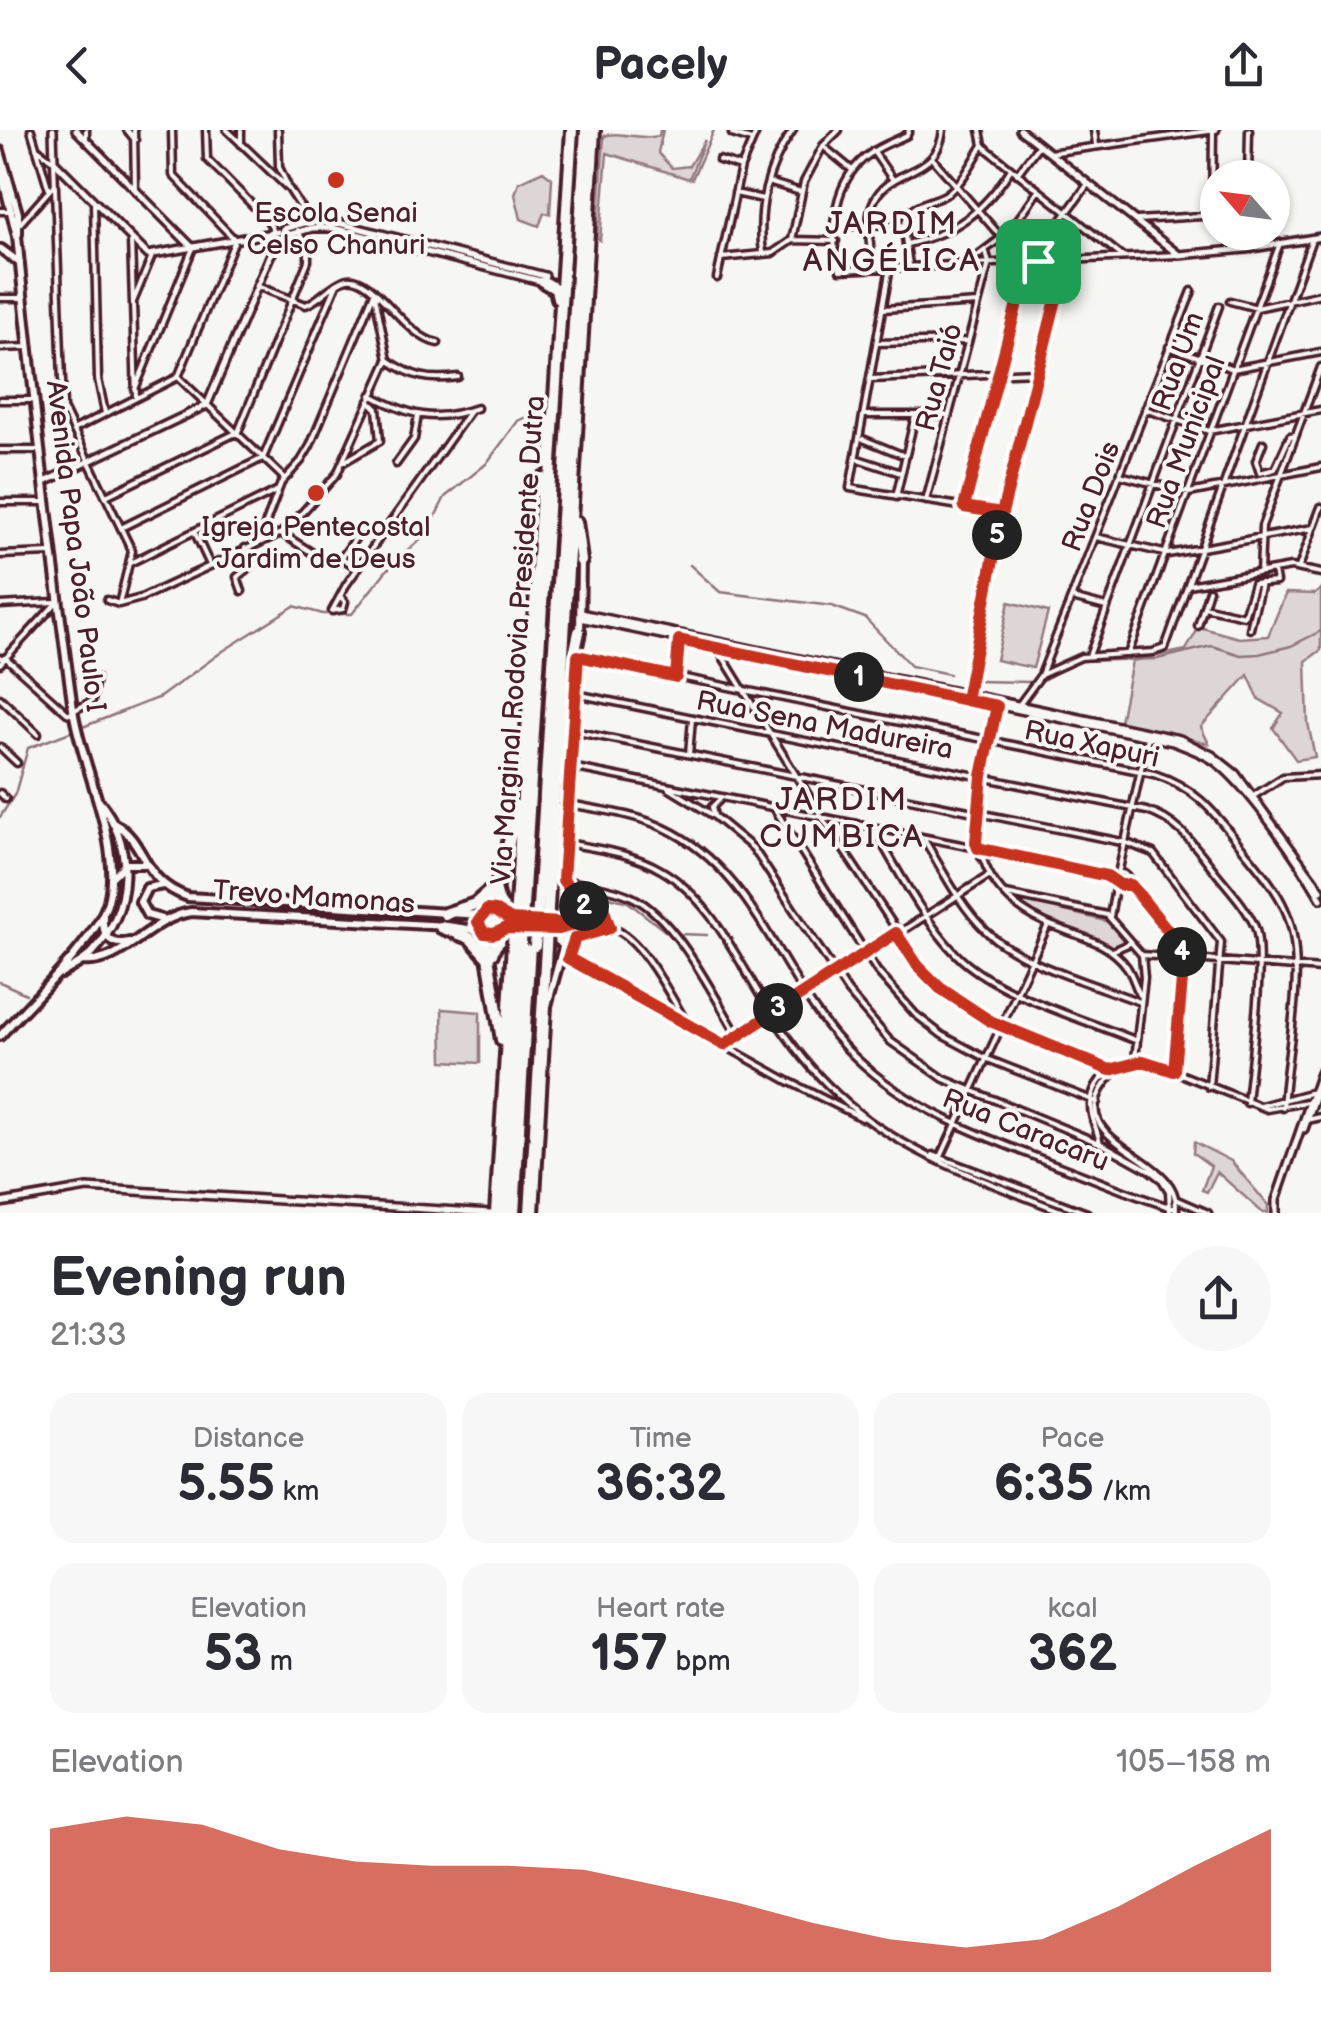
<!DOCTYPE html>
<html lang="en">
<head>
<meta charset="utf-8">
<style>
	:root { --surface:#fff; --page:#f7f7f7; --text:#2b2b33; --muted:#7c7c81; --accent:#c8321e }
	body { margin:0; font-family:"Balsamiq Sans",sans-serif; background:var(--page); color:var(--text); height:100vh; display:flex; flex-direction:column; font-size:38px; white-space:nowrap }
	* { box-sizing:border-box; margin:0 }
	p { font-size:32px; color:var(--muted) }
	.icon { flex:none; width:55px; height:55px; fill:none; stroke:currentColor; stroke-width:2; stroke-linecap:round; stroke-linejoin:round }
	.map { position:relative; height:1083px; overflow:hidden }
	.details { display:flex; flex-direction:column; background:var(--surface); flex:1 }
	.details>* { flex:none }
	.needle { width:65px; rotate:298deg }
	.fabs { position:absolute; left:1200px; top:30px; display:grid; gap:20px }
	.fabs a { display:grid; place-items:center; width:90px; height:90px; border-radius:50%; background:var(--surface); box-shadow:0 2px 8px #0004; font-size:50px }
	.pin { position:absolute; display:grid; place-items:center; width:85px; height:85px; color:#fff; margin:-42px; border-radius:20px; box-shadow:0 5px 15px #0006 }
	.km { position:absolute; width:50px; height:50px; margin:-25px; border-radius:50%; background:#222; color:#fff; font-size:28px; line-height:50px; text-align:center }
	.round { display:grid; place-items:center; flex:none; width:105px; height:105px; border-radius:52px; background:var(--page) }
	.summary { display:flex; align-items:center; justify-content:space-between; height:170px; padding:0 50px }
	h1 { font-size:55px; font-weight:600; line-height:75px }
	.stats { display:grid; grid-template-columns:repeat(3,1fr); gap:15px; height:170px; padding:10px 50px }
	.stats div { display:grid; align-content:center; border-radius:25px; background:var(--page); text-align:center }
	.stats b { font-size:50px; font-weight:600 }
	.stats small { font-size:28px; font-weight:400 }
	.stats p { font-size:28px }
	.chart { height:280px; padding:20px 50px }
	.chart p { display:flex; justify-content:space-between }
	.chart svg { width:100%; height:180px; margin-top:10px; fill:var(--accent); opacity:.7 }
	header { display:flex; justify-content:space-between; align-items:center; height:130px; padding:0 50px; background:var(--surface); font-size:45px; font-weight:600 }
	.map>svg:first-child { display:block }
	.green { fill:#ddd6d5; stroke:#947a80; stroke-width:2.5 }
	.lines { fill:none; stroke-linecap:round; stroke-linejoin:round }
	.stream { stroke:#8e747a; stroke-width:2.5 }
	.minor-casing { stroke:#4a1f2b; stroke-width:11 }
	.tertiary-casing { stroke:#4a1f2b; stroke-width:12 }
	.secondary-casing { stroke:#4a1f2b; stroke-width:14 }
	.motorway-casing { stroke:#4a1f2b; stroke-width:18 }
	.minor { stroke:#f6f6f2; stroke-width:4 }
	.tertiary { stroke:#f6f6f2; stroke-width:5 }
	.secondary { stroke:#f6f6f2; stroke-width:6 }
	.motorway { stroke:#f6f6f2; stroke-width:10 }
	.motorway-bridge-casing { stroke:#4a1f2b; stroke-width:18; stroke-linecap:butt }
	.motorway-bridge { stroke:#f6f6f2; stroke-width:10 }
	.route-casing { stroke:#fff; stroke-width:20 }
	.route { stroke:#c8321e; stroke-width:12 }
	.poi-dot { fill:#c8321e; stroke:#f6f6f2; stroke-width:4 }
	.labels { text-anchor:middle; stroke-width:8; stroke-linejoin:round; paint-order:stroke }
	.poi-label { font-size:28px; fill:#4a1f2b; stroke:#f6f6f2 }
	.street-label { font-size:28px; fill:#4a1f2b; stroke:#f6f6f2 }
	.quarter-label { font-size:32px; letter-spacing:2.5px; fill:#4a1f2b; stroke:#f6f6f2 }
</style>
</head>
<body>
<header><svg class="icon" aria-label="back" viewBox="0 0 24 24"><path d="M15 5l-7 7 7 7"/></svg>Pacely<svg class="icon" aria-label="share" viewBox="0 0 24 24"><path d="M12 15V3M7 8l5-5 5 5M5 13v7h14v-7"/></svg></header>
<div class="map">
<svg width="1321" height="1083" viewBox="0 0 1321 1083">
	<rect width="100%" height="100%" fill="#f6f6f2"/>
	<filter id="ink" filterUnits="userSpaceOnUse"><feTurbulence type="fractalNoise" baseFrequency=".01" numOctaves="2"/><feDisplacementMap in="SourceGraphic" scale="20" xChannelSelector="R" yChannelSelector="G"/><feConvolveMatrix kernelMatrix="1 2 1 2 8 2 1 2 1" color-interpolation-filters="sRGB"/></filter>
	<g filter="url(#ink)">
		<!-- green -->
		<path class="green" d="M660,0h3l-5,23 14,15 17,-2 16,-26 -16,39 -82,-26 -7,87 -3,-2 7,-102c15,-6 37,5 55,0z
			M543,41l9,7 -2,36 -6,-1 -5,13 -18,-7 -6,-25 4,-12z
			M1321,459v61l-15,11 2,62 7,34 -19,3 -23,-32 10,-15 -24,-14 -11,-24 -47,52 8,17 -89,-22 12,-61 54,-11 13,-23 40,11 29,-2 18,-43 29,1z
			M1009,472l39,10 -15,56 -37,-8z
			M1021,770l88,22 18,20 -13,7c-21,-15 -87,-27 -93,-49z
			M442,879l38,3v51l-37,-2z
			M1194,1012l37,19 37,44v8h-5l-46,-41 -10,20 -5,-2 9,-24 -18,-13z"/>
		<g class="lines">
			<!-- stream -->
			<path class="stream" d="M692,49l22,-49
				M690,435l30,27 112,14 33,12 46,48 38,8
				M1043,550l34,-19 80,-2 55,-13 29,9 18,-1 32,-8 30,-15
				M976,551l54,1
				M80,598l80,-31 63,-46 71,-45 29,8h29l34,-43 41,-38 18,-36 41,-33 32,-43 22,-10
				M0,687l15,-23 13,-46 45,-17
				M580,759l48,13 37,29
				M679,804l28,1
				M0,852l26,12"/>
			<!-- minor casing -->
			<g class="minor-casing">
				<path id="minor" d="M31,0l18,60
					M127,0l8,10
					M134,0l1,59
					M206,0l1,29 62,63 5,10
					M227,0l62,59 22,34
					M241,0v14
					M278,0l1,37 8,17
					M909,0l-2,5c-12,6 -25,10 -36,18 -37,25 -44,78 -31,117l338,-15
					M980,0l3,15 5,5 135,107
					M1094,0l2,15
					M732,4l19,6
					M86,10v-10
					M823,16l29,24
					M36,18l18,13 9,247 69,143 -13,53
					M873,21l20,29
					M1049,23l167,-23
					M933,29l69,79
					M719,30l22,7
					M1017,44l21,-28
					M1248,48l1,-48
					M768,52l33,10
					M735,63l28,6
					M94,74l4,175 7,34
					M0,81h12
					M1212,85l1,-84
					M1137,90l81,-5
					M19,95l36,-41
					M835,96l70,-1
					M131,110l5,158
					M792,110l12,-58 19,-36 16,-16
					M907,114c49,-11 77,-33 104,-75
					M1247,118v-16
					M763,123c-6,-44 4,-87 30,-123
					M721,128l52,-5 19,-13 44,1
					M1038,131l6,-17 44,-60
					M969,132l40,-30 29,-41
					M909,136c-1,-14 -7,-34 -3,-47 5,-16 27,-17 39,-24 18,-12 27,-32 38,-50
					M890,137l-40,221 152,25
					M872,138c-1,-19 -6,-45 0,-63 16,-41 66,-25 71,-75
					M717,148l24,-111 16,-37
					M257,156l49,19c15,-6 26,-22 41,-26 26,-6 59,60 91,64
					M375,166l13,64
					M0,168h24
					M1230,171l27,7 64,-14
					M133,172l19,-46
					M883,179l95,-6
					M877,213l90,-2
					M1169,217l64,22 88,-17
					M0,218l29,-1
					M388,230c24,17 41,21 70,17
					M179,248l105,100
					M871,249l165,-7
					M135,259l58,-141
					M371,265c39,21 63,28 106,13
					M0,270h35
					M1145,279l64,22 112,-21
					M865,285h84
					M73,300l105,-53 57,-137 -62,-65 -1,-45
					M863,309l42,17
					M1263,313l-7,18 4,12 15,-4 15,-33 6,-1
					M0,320h40
					M858,329l43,14
					M342,333l38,-22 -3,-32 -8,-8
					M396,334l18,-25 4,-24
					M1120,345l69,18 132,-26
					M106,366l132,-64 70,-171v-8l-10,-23
					M896,367l19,-81
					M926,371l63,-238 -3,-11
					M0,372h45
					M963,377l64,-246
					M121,398l142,-70 74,-174
					M195,403l15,32
					M281,403l49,31 10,-4 22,-31
					M1096,407l72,17 145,-26
					M259,411l22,-58 20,-22 9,-15 64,-153
					M0,425l50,-2
					M342,428l16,10
					M130,433l148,-73
					M1299,437l22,-60
					M1260,442l2,-46 59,-159
					M1188,455l103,-18 30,6
					M242,461l-5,-14 15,-12 -7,-17
					M1072,468l34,9
					M107,470l12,4 22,-6 140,-65 11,-9 45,-50 51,-114
					M0,475l55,-3
					M1204,477l40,9 10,-32 22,-2 -2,-11
					M332,481l14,-26 124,-174
					M332,481l11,-2 2,-7 -4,-5
					M1198,496l11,-36
					M1250,499l11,-46
					M718,519l105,170 103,155 31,28 23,14 133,57
					M1128,524l151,-408
					M578,526l576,118c38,12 58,35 82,66 17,22 38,44 49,69 24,51 1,142 -2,199
					M1089,526l130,-350
					M0,528h6l61,55 7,2
					M0,534l57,-62
					M1041,545l40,-18 72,-5 12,-4 147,-409
					M676,547l3,-38
					M576,564l571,117c29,9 45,31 63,54 15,20 35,39 45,62 11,27 -5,140 -8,176
					M967,564l35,-181 65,-253
					M0,568l38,36
					M1019,575l22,-30 151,-384
					M997,576c-22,82 -48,173 49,217 29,13 62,17 81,44 6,9 8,19 13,28
					M73,581l19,-10 4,-23
					M573,601l554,112 26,10 68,89 -12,145
					M0,617l17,16
					M689,624l3,-35
					M571,637l546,109
					M670,659l44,27 39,32 95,144 42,49 54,38 160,66 45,25 13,10 7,11 1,22
					M0,663l6,6
					M1252,667l31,-20 38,-2
					M569,674c31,6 66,10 95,24 97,45 117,161 192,230 59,56 132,80 206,109 38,14 76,31 114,42
					M776,681l101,160 38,43 27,21 43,23 112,44
					M714,686l-2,-9 8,-8
					M874,699c22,39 59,108 93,135 42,34 119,56 170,77
					M925,711c18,30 35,65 61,90 33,33 110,54 154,71
					M566,713c33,6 66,10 95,27 52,30 78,94 110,143 19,30 41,58 67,82 62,59 150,87 228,118
					M981,727l19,-3
					M1115 749a6 6 0 1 1 12 0a6 6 0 1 1-12 0Z
					M1118,744l30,-137
					M1127,747l57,80 -10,114
					M563,750c23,5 48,7 69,17 44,21 80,96 105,137
					M1006,764l101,21 34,39
					M1110,787l6,-35
					M1112,821l18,-8
					M1142,825l179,14
					M567,828l221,123 74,37
					M568,828l7,-20c9,-3 22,-10 32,-10 30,0 63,68 78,92
					M724,915l266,-170
					M1135,929l9,-81 -2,-23
					M1112,945c-64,70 77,78 63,138
					M1261,976l60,-16
					M1307,990l14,-3
					M1100,1014c-2,-14 -10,-26 -9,-40 2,-30 33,-46 60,-42l116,47 40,-7
					M933,1025l154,58
					M939,1031l109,-236
					M1176,1069l32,14"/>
			</g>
			<!-- tertiary casing -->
			<g class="tertiary-casing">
				<path id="tertiary" d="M53,0l1,31 94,94 130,-23
					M76,0l117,118
					M1020,0l159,125 67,-6 75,-12
					M283,99l27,-8h21l214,55
					M285,106l27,-8h21l211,54
					M45,352l162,-77 63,-149 12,-18
					M581,483l599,126 32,16 24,19 85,116
					M580,488l593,124c18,7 35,13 49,25 32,28 78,95 99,132
					M1304,999l17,-48
					M0,1073l87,-15 404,25
					M1276,1083v-13l45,-130"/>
			</g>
			<!-- secondary casing -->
			<g class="secondary-casing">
				<path id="secondary" d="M0,21l18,62v21
					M0,38l17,68c16,158 34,316 56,473 8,58 50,134 35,192 -10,38 -80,103 -108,135
					M1,119l19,14
					M580,505l1,-74
					M115,694c33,19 25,57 73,73l293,18
					M113,746l12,-12h19
					M479 792a12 12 0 1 1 24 0a12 12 0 1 1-24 0Z
					M501,785l15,5
					M103,786c-1,18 6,31 26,26
					M161,789l-14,-4 -7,-13 7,-14 16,-3
					M553,793l18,-4 11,-10
					M546,799h18l22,-7
					M83,831c40,4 66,-43 108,-49l256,14 35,5
					M61,844c10,-7 23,-12 32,-22 40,-43 42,-108 5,-152
					M535,1083l12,-207 17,-62 10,-12 25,-9 6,-9 -4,-10 -25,-7 -13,-17 15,-213"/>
			</g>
			<!-- motorway casing -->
			<g class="motorway-casing">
				<path id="motorway" d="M544,152l12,7 2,9
					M576,392l5,39
					M561,649l13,-124 5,-23
					M496,761c3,30 37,27 61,27l5,-7 1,-31
					M516,776l27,-428
					M523,776l49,-776
					M538,777l48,-777
					M548,778l46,-778
					M483,783l21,-45 12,-62
					M445,784l30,-10 17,-15
					M441,797l29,11 18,20
					M484,803l18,107
					M492,824c7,-29 59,-29 72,-10
					M496,1083l17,-269
					M504,1083l17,-269
					M514,1083l16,-268
					M530,1083l16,-266"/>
			</g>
			<!-- minor -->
			<use href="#minor" class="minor"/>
			<!-- tertiary -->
			<use href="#tertiary" class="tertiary"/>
			<!-- secondary -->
			<use href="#secondary" class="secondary"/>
			<!-- motorway -->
			<use href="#motorway" class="motorway"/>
			<!-- motorway-bridge casing -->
			<g class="motorway-bridge-casing">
				<path id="motorway-bridge" d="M513,814l3,-38
					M521,814l2,-38
					M535,816l3,-39
					M546,817l2,-39"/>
			</g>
			<!-- motorway-bridge -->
			<use href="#motorway-bridge" class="motorway-bridge"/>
		</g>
	</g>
	<g class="lines" filter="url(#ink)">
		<!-- route casing -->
		<g class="route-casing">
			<path id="route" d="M1038,131l28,-1 -64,253 -36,187 -287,-60 -3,37 -98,-21 -15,224 13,17 14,5 -16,15 -13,6 -50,-3 -15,-9 -9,-1 -9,12 6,11 10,1 12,-6 53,1 23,-7 12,2 9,-5 1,-9 6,18 -35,10 -7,20 156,87 172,-112 22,33 22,22 50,33 120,49 33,-9 31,10 10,-114 -10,-19 -43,-53h-11l-13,-9 -129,-28 -2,-6 6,-66 15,-70 -31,-6 36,-187 -38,-6 64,-246h10"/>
		</g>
		<!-- route -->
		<use href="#route" class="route"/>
	</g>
	<!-- markers -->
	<g class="poi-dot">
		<circle cx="336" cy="50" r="10"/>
		<circle cx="316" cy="363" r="10"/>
	</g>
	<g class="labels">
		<!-- poi labels -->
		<g class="poi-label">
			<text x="336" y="92">Escola Senai<tspan x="336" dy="32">Celso Chanuri</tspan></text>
			<text x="316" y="406">Igreja Pentecostal<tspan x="316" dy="32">Jardim de Deus</tspan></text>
		</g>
		<!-- street labels -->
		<g class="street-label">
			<text transform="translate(1177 231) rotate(-70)" y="10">Rua Um</text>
			<text transform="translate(938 247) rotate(-75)" y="10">Rua Taió</text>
			<text transform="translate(1185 312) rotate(-70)" y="10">Rua Municipal</text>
			<text transform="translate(1090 366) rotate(-69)" y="10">Rua Dois</text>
			<text transform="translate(77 416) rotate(83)" y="10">Avenida Papa João Paulo I</text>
			<text transform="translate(517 510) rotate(-86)" y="10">Via Marginal Rodovia Presidente Dutra</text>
			<text transform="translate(825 594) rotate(11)" y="10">Rua Sena Madureira</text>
			<text transform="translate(1092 613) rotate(12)" y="10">Rua Xapuri</text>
			<text transform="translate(314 766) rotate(4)" y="10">Trevo Mamonas</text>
			<text transform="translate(1026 999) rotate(22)" y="10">Rua Caracaru</text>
		</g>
		<!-- quarter labels -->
		<g class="quarter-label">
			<text x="892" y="104">JARDIM<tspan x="892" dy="37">ANGÉLICA</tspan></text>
			<text x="842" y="680">JARDIM<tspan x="842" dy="37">CUMBICA</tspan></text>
		</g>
	</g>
</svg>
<div class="fabs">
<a><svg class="needle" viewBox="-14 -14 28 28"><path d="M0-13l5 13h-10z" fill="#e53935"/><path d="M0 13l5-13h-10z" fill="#7c7c81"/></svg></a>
</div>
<div class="pin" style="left:1038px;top:131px;background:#1e9e55"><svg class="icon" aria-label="arrive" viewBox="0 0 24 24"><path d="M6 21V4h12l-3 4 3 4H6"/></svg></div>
<b class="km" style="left:859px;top:547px">1</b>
<b class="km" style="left:584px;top:776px">2</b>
<b class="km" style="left:778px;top:878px">3</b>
<b class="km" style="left:1182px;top:822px">4</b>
<b class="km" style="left:997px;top:405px">5</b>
</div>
<section class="details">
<div class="summary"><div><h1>Evening run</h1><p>21:33</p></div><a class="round"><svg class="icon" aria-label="share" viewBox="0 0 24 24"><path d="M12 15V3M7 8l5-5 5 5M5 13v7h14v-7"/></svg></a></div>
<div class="stats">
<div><p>Distance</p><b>5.55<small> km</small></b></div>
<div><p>Time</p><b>36:32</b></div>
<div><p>Pace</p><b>6:35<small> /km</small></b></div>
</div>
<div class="stats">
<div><p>Elevation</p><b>53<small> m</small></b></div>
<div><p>Heart rate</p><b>157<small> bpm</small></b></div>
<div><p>kcal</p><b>362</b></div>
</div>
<div class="chart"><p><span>Elevation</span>105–158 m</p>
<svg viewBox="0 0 160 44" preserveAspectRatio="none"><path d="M0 44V9L10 6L20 8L30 14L40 17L50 18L60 18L70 19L80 23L90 27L100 32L110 36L120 38L130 36L140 28L150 18L160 9V44z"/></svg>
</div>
</section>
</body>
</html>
